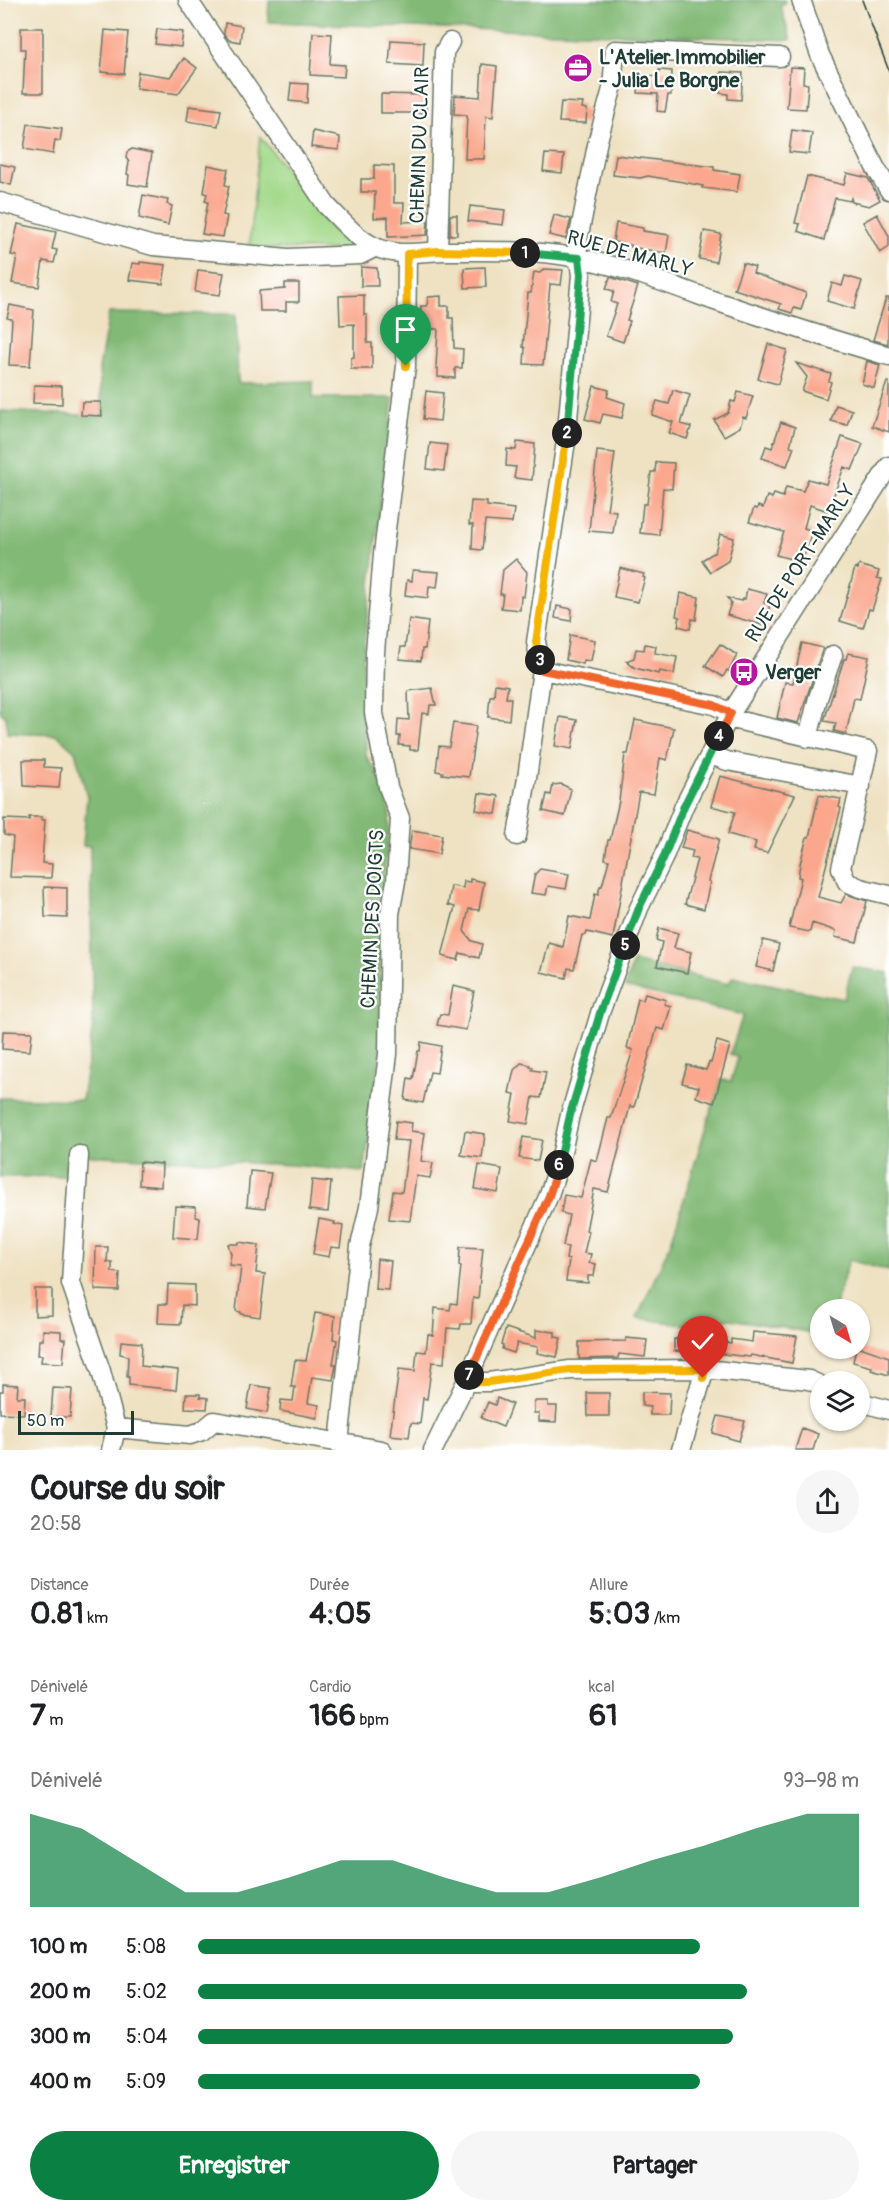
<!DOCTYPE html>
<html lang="fr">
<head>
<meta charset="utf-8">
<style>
	:root { --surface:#fff; --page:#f6f6f6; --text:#202124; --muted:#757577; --accent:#0b8043 }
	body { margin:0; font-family:Pangolin,sans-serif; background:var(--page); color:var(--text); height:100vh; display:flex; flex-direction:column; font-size:22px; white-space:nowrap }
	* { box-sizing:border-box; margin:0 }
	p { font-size:20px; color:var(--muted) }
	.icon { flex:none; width:33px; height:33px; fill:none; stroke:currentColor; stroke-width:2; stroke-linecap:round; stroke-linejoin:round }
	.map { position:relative; height:1450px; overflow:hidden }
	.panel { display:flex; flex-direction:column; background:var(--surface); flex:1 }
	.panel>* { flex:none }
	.needle { width:39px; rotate:142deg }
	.fabs { position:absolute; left:810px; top:1299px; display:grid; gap:12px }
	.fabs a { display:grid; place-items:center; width:60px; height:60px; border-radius:50%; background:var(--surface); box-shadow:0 2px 4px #0004; font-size:30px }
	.scale { position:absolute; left:18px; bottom:15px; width:116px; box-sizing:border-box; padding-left:6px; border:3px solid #1f3d34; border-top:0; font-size:16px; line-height:21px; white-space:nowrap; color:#1f3d34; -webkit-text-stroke:4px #fff; paint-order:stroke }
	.pin { position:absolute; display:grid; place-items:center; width:51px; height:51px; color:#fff; margin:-62px -26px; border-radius:50% 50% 50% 0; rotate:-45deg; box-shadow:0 0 6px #0007 }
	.pin .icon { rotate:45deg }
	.km { position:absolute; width:30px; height:30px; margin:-15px; border-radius:50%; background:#222; color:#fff; font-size:16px; line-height:30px; text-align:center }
	.round { display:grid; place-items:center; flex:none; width:63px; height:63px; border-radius:32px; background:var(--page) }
	.head { display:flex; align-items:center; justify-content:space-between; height:102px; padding:0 30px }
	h1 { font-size:33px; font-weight:800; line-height:45px }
	.figures { display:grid; grid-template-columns:repeat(3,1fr); gap:9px; height:102px; padding:6px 30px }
	.figures div { display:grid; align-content:center }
	.figures b { font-size:30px; font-weight:800 }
	.figures small { font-size:16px; font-weight:400 }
	.figures p { font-size:16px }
	.chart { height:168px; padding:12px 30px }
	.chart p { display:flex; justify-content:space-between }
	.chart svg { width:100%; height:108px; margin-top:6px; fill:var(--accent); opacity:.7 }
	.action { display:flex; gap:12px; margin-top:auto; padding:12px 30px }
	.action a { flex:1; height:69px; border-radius:36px; background:var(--accent); color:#fff; font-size:24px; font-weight:800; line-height:69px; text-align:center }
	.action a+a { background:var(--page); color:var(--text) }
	ul { padding:0 30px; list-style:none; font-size:20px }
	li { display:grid; grid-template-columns:96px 72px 1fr; align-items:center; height:45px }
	li i { height:15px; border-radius:8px; background:var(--accent) }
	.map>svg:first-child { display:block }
	.green { fill:#a3d98a; stroke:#618b5f; stroke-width:1.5 }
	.forest { fill:#82b976; stroke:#507b55; stroke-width:1.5 }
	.building { fill:#faa78d }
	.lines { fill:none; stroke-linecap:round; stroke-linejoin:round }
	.street-casing { stroke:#687766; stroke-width:21 }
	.street { stroke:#fff; stroke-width:18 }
	.tram { stroke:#1f3d34; stroke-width:1.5 }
	.split-1-casing { stroke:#fff; stroke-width:12 }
	.split-2-casing { stroke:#fff; stroke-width:12 }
	.split-3-casing { stroke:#fff; stroke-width:12 }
	.split-4-casing { stroke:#fff; stroke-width:12 }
	.split-5-casing { stroke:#fff; stroke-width:12 }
	.split-6-casing { stroke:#fff; stroke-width:12 }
	.split-7-casing { stroke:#fff; stroke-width:12 }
	.split-8-casing { stroke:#fff; stroke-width:12 }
	.split-1 { stroke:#f5b400; stroke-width:8 }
	.split-2 { stroke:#22a559; stroke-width:8 }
	.split-3 { stroke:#f5b400; stroke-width:8 }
	.split-4 { stroke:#f0652b; stroke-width:8 }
	.split-5 { stroke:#22a559; stroke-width:8 }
	.split-6 { stroke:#22a559; stroke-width:8 }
	.split-7 { stroke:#f0652b; stroke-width:8 }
	.split-8 { stroke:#f5b400; stroke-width:8 }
	.labels { text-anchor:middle; stroke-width:4.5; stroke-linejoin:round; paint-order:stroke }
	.poi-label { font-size:20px; font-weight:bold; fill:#1f3d34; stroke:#fff; text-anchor:start }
	.street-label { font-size:20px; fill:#1f3d34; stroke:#fff }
</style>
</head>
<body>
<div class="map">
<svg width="889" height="1450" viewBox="0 0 889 1450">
	<rect width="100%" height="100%" fill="#fff"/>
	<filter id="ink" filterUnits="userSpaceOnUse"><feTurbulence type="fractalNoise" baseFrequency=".0167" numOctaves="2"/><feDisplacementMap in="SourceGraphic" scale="12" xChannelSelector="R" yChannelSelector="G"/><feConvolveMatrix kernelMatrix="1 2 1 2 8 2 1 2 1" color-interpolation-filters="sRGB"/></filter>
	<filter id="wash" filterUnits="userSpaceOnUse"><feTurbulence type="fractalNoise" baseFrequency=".008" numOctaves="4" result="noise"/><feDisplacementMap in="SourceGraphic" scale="24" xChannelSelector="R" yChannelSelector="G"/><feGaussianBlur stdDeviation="1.35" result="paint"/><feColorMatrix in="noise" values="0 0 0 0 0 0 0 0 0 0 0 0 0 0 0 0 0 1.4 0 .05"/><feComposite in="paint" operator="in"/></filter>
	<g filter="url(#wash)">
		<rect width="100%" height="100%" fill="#efe2c3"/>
		<!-- green -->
		<path class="green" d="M260,136l70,91 25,23 -106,-2z"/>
		<!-- forest -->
		<path class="forest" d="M269,0h516v3l-5,2 11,35 -523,-18z
			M109,313l127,1 2,69 75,-2v17h80l-30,253 3,105 17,27 7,31 -10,105v135l-16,118 -72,-7 -212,-10 -9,21 -71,1v-79l82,2 11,-75 -3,-179h-7l4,-50 -12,-45 -18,-16 -50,-2 -1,-16 -6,-5v-301l102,5 -3,-47z
			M633,961l95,23 5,-7 111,22 8,-32 37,6v298l-40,-11 -15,49 -14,1v24l-95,-16 -5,12 -83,-12 34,-76 49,-162 11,1 7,-23 -8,-4 13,-39 -118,-28z"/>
		<g id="blocks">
			<!-- building -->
			<path class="building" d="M225,23l17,3 -2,16 -11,-2 -5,-6z
				M21,28h22v65h-20l2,-44h-4z
				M157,29l26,3 -2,15 -26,-3z
				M105,30l23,2 -4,42 -23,-2z
				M313,33l19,1 -2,30 15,1 -1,12 -34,-2z
				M391,40l33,2 -1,24 -34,-2z
				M184,58l13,10 -19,26 -42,-6 2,-16 32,5z
				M482,64l15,2 -4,51 -7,-1 -2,43h-19l2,-44 -13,-1 1,-19 25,2z
				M790,67l14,1 -1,15 5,1 -2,25 -19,-1z
				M659,70l13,1 -1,24h-3l-3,17 -8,-1 1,-17 -20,-1 2,-18 19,2z
				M721,72l22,1 -2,27 -13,-1v-5l-8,-1z
				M291,83l17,1 -1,19 -18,-2z
				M381,94l45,1v18h-45z
				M561,102l22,1 -1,5 5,1 -1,14 -27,-1z
				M189,106l32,4 -3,16 -31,-5z
				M28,124l34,5 -2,12 -5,-1 -2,14 -29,-5z
				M792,130l20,3 -3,21 -20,-2z
				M313,131l27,6 -1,13 -28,-3z
				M132,149l20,4 -5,34 -19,-3 1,-9 -2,-1 2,-12 -3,-4 1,-6z
				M545,154l19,1 -2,18 -19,-2z
				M616,155l98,12v3l26,4 -3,18 -35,-4 1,-2 -20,-4 -35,-6 -8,2 -27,-3z
				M0,164l15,3 -4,18 -11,-3z
				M208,165l20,4 -3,16 4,1 -6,29 4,1 -4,21 -21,-3 6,-32 -3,-1 2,-7 -3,-1z
				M374,165l20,1v37h10l-1,19 25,-1 -1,14 -39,2v-20l-14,1 1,-26h-14v-13h13z
				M847,173l21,5 12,22 -11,6 -17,-4 -1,-4 -1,3 -15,-3 -11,42 -26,-9 2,-7 -5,-1 12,-47 37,9z
				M143,195l25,5 -1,4 5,2 -4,19 -29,-7z
				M470,206l35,4 -2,15 -35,-4z
				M877,214l12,22v11l-9,6 -17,-31z
				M450,215h7v20h-7z
				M554,215l17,4 -5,20 -17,-4z
				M616,223l27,5v3l26,4 -3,18 -35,-6v-2l-18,-3z
				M18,224l38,8 -4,17 5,1 -3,13 -11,-2 -4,26 -27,-4 5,-27 -6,-1z
				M704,231l17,3 -5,28 -17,-3z
				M140,262l26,3 -3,19 -34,-4 3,-17 8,1z
				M743,263l12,4 -2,6 53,20 -5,17 -7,-2 -2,5 -13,-4 2,-5 -47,-15z
				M361,267l16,1 1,18h-17z
				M485,267l1,20 -21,1 -1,-20z
				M544,269l19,1 -2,15 -11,-1 -7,81 -19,-1 1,-16 -2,-1 5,-54h3l3,-21 6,1z
				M198,270l26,3 -4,22 -25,-3z
				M845,276l17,5 -8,28 -27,-8 5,-18 10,3z
				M610,277l28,9 -11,34 3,1 -7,21 -17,-6 11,-32 -6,-2 3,-11 -8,-2z
				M285,283h14v19h-13v9h-26l-1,-20 26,-2z
				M364,295v20h3v28h5v26h-21v-11l3,-1v-33l-14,1 -1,-29z
				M441,296v10h8v12h4l1,30 9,1 -1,19h-7v10l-17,-1v-9h-2l2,-39h-10v-10h-8l1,-13h6l1,-9z
				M886,298h3l-1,46 -15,-4z
				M10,305l24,5 -4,56 -21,-1 3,-46 -5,-1z
				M768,344l19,6 -9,34 -20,-5z
				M867,361l13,4 -6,23 -12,-4z
				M796,363l35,11 -2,7 2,1 -5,17 -24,-8 5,-14z
				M887,382h2v50l-17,-6z
				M34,385l28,1v18l-29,-1z
				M594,386l15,4 -2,7 18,6 -3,15 -19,-4 -3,9 -15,-4z
				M673,390l17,5 -9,29 10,3 -4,12 -18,-6 4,-11 -21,-7 5,-14 12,3z
				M426,391l17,2 -3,28 -17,-2z
				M738,392l15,4 -7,22 -3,-1 -3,10 -16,9 -10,-16 14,-7 3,-12 4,1z
				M82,402h19l1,14 -21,-1z
				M836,405l16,5 -5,15 -16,-4z
				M781,422l14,5 -5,19 4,1 -7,19 -25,-8 4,-12 6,2z
				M842,437l21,7 -11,26 -8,-3 -16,44 -18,-6 -6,23 8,3 -10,31 -26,-7 8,-23 -35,-10 5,-14 3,1 1,-3 5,2 4,-12 5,2 2,-4 9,3 3,-10 17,4 5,-12 18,5z
				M517,442l18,2 -3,36 -18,-2 2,-11 -10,-1 1,-17 9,1z
				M430,443l17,2 -3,26 -17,-2z
				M597,451l18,2 -8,57 9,1 -3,22 -24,-2z
				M656,462l18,1 -2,26 -9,-1 -4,47 -19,-2 3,-29h4l4,-32h4z
				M471,501l16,1v4l27,3 -2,14 -27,-2 -3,29 -10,-1 1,-24h-4z
				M720,534l14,4 -6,23 -18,11 -8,-12 13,-8z
				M516,559l11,13 -3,25 -3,-1 -1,14 -19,-2 2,-14h-3l3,-24z
				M859,565l20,6 -2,7 5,1 -10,31 -3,-1 -6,19 -23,-7 15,-53 3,1z
				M620,568l24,6 -1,3 2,1 -7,24 -24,-5z
				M413,570l26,2 -2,15 -8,-1 -1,12 -23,-3 2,-15 5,1z
				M747,589l20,5 -3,9 6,1 -5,22 -38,-11 4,-12 -4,-5 14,3 1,-2h3z
				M680,593l19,4 -3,23 -4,-1 -2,10 -12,-3 2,-9 -4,-1z
				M557,606l15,3 -1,12 -16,-3z
				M409,619l19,3 -3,27h-3l-1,12 -22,-2 2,-12h4z
				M570,635l25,5 -4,21 -7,-1 -1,4 -17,-4z
				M802,643l21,5 -25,75 -21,-5 8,-36 8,1z
				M645,644l11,2 -1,7 22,4 -3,17 -14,-3 -1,3 -24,-6 -9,-7 8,-3 2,-9 8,1z
				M720,644l17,11 -8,16 -2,-1 -4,7 -18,-11z
				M848,653l21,4 -9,42 -6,-1 -8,36 -12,-3 2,-8 -12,-2 20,-62h2z
				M495,684l13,2 -2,12h5l-2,22 -21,-3 2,-21h4z
				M432,688l4,17h-6l-1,9 -7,-1 -4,37h-8v-4l-11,-1 1,-9h-3l1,-17 11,1 -1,-29z
				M560,717l17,3 -5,29 -17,-3z
				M635,720l39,8 -7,32 -7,-2 -6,36 -15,-2 -26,146 -26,-6 -1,3h-4l-8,34 -6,-1 -2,10 -25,-6 8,-29 14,4 6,-31 21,4 5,-26 3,1 2,-9h2l7,-26 -4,-1 3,-19h2l9,-39 6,-47h3z
				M453,723l23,3 -7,51 -27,-3 1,-2 -7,-1 3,-25 10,1z
				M23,760h21v7l17,1 -2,20 -35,-2z
				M720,776l75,19 -28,58 -13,-3 2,-8 -28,-8 7,-22 -24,-6z
				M561,784l10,5 -6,27 -22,-5 4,-17 4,1 2,-10z
				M479,793l20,3 -3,18 -20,-4z
				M819,795l22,4 -2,8 2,1 -23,89 23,6 5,-9 21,7 -10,41 -22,-5 1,-6 -24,-8 -2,9 -21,-4 12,-50 -3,-1 2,-13 7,-27h2z
				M29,817h13v3h3l-3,43 10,1 -1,14 -41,-1 3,-40 -9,-2v-16l25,1z
				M412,830l30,5 -3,19 -30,-5z
				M687,830l32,9 -11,42 2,1 -6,27 -19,-5 12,-45 -6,-1 2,-7 -12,-3z
				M540,869l29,5 -3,15 -18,-3 -2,9 -15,-2 4,-19z
				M470,879l14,3 -5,28 -10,-1 -5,22 8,10 10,3 -3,14 -19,-5 -2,7 -16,-4 13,-49 -7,-2 3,-19 12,2 1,-7 6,1z
				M44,887l23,1v30l-22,-1z
				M659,928l19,5 -4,15 17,4 -4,21 -30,-7 5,-24 -6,-2z
				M763,940l16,4 -6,27 -17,-4z
				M453,986l21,5 -8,39 -29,-5 3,-11 8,1z
				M645,994l21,6 -2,4 7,2 -7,24 -7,-2 -23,79 -4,-1 -22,86 -14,-3 -8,42h3l-5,22 7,1 -2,9 7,1 -2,12h-6v7l-22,-2 3,-21 -3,-1 2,-12 -5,-1 6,-31 -8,-2 3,-18 17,3 10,-39 6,2 11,-43h3l22,-68 -6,-2 11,-49 5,1z
				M3,1031l29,1 -2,19 -28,-2z
				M717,1041l13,4 -16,58 -18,-6 3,-10 -17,-4 5,-18 19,5 3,-8 2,1z
				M421,1042l20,4 -4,27 -7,-1 -7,31 -18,-3 3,-22 5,1 5,-28h2z
				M521,1063l9,2v2h3l-1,3 14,2 -5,26 -8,-1 -5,27 -18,-3 5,-27 -6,-1 5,-23z
				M396,1121l16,2 -1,8 14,2 -4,28 12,2 -3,15 -14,-2 -6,45 -21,-2 4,-28 9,1 7,-51 -15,-1z
				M465,1131l20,3 -3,24 -21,-3z
				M523,1137l19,3 -4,21 -19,-3z
				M140,1162l22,2 -1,23 -22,-2z
				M479,1165l23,4 -4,24 -23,-4z
				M250,1171l21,2 -6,35 -18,-2z
				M312,1180l19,2 -3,30 -19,-2z
				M175,1206l21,1v10l4,1 -2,21 -25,-2z
				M319,1219l16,3 -1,2 9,2 -3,22 -9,-1 -2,10 -16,-3z
				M239,1242l20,3 -3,28 9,1 -5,43 -19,-3v-2l-5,-1 5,-45 -12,-1 2,-11 -3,-10h11z
				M96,1247h12l-1,15h5v10l8,1 -1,18 -24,-1z
				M460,1247l23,1 -5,51 -5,-1 -2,26h-10l-1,5 -13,-1 -3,35 -12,-1 -5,37 -4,-1 -3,26 -9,-1 -2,14 -19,-2 9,-66 16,2 2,-20 9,1 2,-18 5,1 2,-27 15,2 1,-7 6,1 4,-38h-2z
				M377,1259l14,2 -3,29 -13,-1z
				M168,1284l27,1v21l-13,-1 -1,19 -23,-1 1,-19h8z
				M35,1289h17v26l-17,1z
				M315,1313l20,3 -2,23 4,1 -4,24h3v2l-3,14 -21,-3 -4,26 11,2 -2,13 -37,-7 1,-11 12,1 2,-14h-4l4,-27 11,1z
				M506,1328l30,10v-8l19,2v5l6,1 -4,19 -20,-4 1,-6 -21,-4 -3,10 -12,-4 1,-4 -2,-1z
				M43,1330l18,1v8h4l-2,24 -22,-1 1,-7h-4l1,-15h4z
				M753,1332l44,4 -5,27 -41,-8 -1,2 -45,-5 2,-12 24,3v-4l21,3z
				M626,1338l21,2 -2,17 -26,-3 -1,4 -39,1v-17l47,-1z
				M674,1339l17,1 -1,12 -16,-1z
				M121,1341l21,2 -1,23 37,4 -2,20 -47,-5v-8h-2l1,-21 -8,-2z
				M856,1348h7l26,9v18l-18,-5 1,-3 -19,-5z
				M3,1384l15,1 -1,12h8l-1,17 -24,-1v-22h3z
				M251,1385l20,3 -4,25 -20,-4z
				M53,1388l19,1 -2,28h-19z
				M642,1392l28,1 -1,22h-19v-8l-8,-1z
				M587,1393h22v23h-21z
				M186,1394h14v3l8,1 -1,11 -22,-1z
				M497,1398l15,6 -9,23 -22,-9 7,-16 7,3z
				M534,1401h14v5h9l-1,16 -17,-1v-8h-5z
				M718,1416l27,5 -6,20 -26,-8z
				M802,1428l16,6 -5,16h-18z"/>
		</g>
	</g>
	<g filter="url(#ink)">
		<use href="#blocks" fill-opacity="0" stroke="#687766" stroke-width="1.5"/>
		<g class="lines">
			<!-- street casing -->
			<g class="street-casing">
				<path id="street" d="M188,0l139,206c15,15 29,32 48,41 23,10 44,5 67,4 39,0 79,-1 118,4 52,7 103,27 152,45 59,20 117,39 177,56
					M801,0l19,55 55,112 14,23
					M0,202l153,44 135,12 72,-3 16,-8
					M438,251l6,-199 6,-10
					M542,670l172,35 17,8
					M728,718l140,33 -27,117 6,14 13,6 29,7
					M808,738l10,-40 15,-43
					M711,755l16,6 134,25
					M517,836l10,-58 15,-108 -6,-28 30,-201 15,-166 -4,-30 21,-105 14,-51 3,-39 165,7
					M79,1155l-8,128 30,88 15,57 -5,22
					M466,1382h23l81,-12 135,-1 104,11 11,5
					M860,1402l29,8
					M116,1428l74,7 12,-4 12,-10 168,29
					M339,1443l21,-197 9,-39 19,-153 2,-140 6,-33 4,-63 -12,-31 -14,-74 1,-61 8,-98 23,-188 1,-112
					M433,1450l33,-68 83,-187 11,-34 10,-46 31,-105 38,-102 24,-49 21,-53 47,-93 158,-247
					M681,1450l24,-81"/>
			</g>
			<!-- street -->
			<use href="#street" class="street"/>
			<!-- tram -->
			<path class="tram" d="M862,0l27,71"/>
		</g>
	</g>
	<g class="lines" filter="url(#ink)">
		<!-- split-1 casing -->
		<g class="split-1-casing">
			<path id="split-1" d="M406,366l1,-112 31,-3 87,2"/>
		</g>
		<!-- split-2 casing -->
		<g class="split-2-casing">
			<path id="split-2" d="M525,253l54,5 2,17 -14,158"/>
		</g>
		<!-- split-3 casing -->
		<g class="split-3-casing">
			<path id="split-3" d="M540,660l-4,-18 31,-209"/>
		</g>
		<!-- split-4 casing -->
		<g class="split-4-casing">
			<path id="split-4" d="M540,660l2,10 172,35 17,8 -12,23"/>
		</g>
		<!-- split-5 casing -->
		<g class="split-5-casing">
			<path id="split-5" d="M625,945l14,-37 24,-49 21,-53 35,-70"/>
		</g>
		<!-- split-6 casing -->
		<g class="split-6-casing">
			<path id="split-6" d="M559,1165l11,-50 31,-105 24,-65"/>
		</g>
		<!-- split-7 casing -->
		<g class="split-7-casing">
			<path id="split-7" d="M469,1375l80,-179 10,-31"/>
		</g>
		<!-- split-8 casing -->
		<g class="split-8-casing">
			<path id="split-8" d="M469,1375l-3,7h23l81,-12 135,-1 -2,9"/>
		</g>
		<!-- split-1 -->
		<use href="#split-1" class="split-1"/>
		<!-- split-2 -->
		<use href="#split-2" class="split-2"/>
		<!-- split-3 -->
		<use href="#split-3" class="split-3"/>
		<!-- split-4 -->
		<use href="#split-4" class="split-4"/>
		<!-- split-5 -->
		<use href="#split-5" class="split-5"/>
		<!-- split-6 -->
		<use href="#split-6" class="split-6"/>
		<!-- split-7 -->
		<use href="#split-7" class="split-7"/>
		<!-- split-8 -->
		<use href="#split-8" class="split-8"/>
	</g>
	<!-- icons -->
	<defs>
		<g id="office-disc" transform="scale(1.5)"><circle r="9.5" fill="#b5179e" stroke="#fff"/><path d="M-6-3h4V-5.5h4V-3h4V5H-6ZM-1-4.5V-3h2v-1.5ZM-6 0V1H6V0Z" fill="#fff"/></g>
		<g id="bus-disc" transform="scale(1.5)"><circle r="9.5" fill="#b5179e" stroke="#fff"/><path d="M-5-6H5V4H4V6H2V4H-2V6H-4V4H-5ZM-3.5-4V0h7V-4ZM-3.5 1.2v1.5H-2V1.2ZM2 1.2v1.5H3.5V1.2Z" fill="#fff"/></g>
	</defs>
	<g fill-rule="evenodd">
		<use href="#office-disc" x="578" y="68"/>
		<use href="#bus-disc" x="744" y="672"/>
	</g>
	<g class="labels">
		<!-- poi labels -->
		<g class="poi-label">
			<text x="599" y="64">L'Atelier Immobilier<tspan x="599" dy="23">- Julia Le Borgne</tspan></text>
			<text x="765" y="679">Verger</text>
		</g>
		<!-- street labels -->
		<g class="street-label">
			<text transform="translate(419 145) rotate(-88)" y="7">CHEMIN DU CLAIR</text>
			<text transform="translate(630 253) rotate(15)" y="7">RUE DE MARLY</text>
			<text transform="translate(800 563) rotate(-57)" y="7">RUE DE PORT-MARLY</text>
			<text transform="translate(372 919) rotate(-87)" y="7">CHEMIN DES DOIGTS</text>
		</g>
	</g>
</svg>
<div class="fabs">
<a><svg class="needle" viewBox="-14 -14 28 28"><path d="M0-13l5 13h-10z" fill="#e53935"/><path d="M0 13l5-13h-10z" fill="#757577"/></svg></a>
<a><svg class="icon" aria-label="layers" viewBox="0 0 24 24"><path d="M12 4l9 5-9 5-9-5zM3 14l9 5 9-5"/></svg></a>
</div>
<div class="scale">50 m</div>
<div class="pin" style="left:406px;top:366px;background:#1e9e55"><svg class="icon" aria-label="arrive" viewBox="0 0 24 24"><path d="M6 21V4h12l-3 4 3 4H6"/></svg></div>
<div class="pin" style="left:703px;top:1378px;background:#d93025"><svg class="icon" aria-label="check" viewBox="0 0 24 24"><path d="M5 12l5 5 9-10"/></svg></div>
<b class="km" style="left:525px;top:253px">1</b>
<b class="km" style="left:567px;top:433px">2</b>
<b class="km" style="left:540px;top:660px">3</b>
<b class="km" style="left:719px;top:736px">4</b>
<b class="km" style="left:625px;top:945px">5</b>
<b class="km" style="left:559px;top:1165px">6</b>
<b class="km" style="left:469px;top:1375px">7</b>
</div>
<section class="panel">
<div class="head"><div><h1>Course du soir</h1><p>20:58</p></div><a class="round"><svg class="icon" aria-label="share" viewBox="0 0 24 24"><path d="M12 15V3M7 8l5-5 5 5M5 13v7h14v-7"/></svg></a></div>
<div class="figures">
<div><p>Distance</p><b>0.81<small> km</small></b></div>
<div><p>Durée</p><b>4:05</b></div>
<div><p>Allure</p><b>5:03<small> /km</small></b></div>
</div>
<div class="figures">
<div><p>Dénivelé</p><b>7<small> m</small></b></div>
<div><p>Cardio</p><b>166<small> bpm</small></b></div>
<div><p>kcal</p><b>61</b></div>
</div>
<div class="chart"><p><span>Dénivelé</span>93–98 m</p>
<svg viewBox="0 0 160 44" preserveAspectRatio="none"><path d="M0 44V6L10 12L20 25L30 38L40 38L50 32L60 25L70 25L80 32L90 38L100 38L110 32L120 25L130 19L140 12L150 6L160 6V44z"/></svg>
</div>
<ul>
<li><b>100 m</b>5:08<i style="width:76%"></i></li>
<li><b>200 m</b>5:02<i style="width:83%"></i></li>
<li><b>300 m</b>5:04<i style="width:81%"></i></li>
<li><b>400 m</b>5:09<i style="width:76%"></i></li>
</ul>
<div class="action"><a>Enregistrer</a><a>Partager</a></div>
</section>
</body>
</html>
